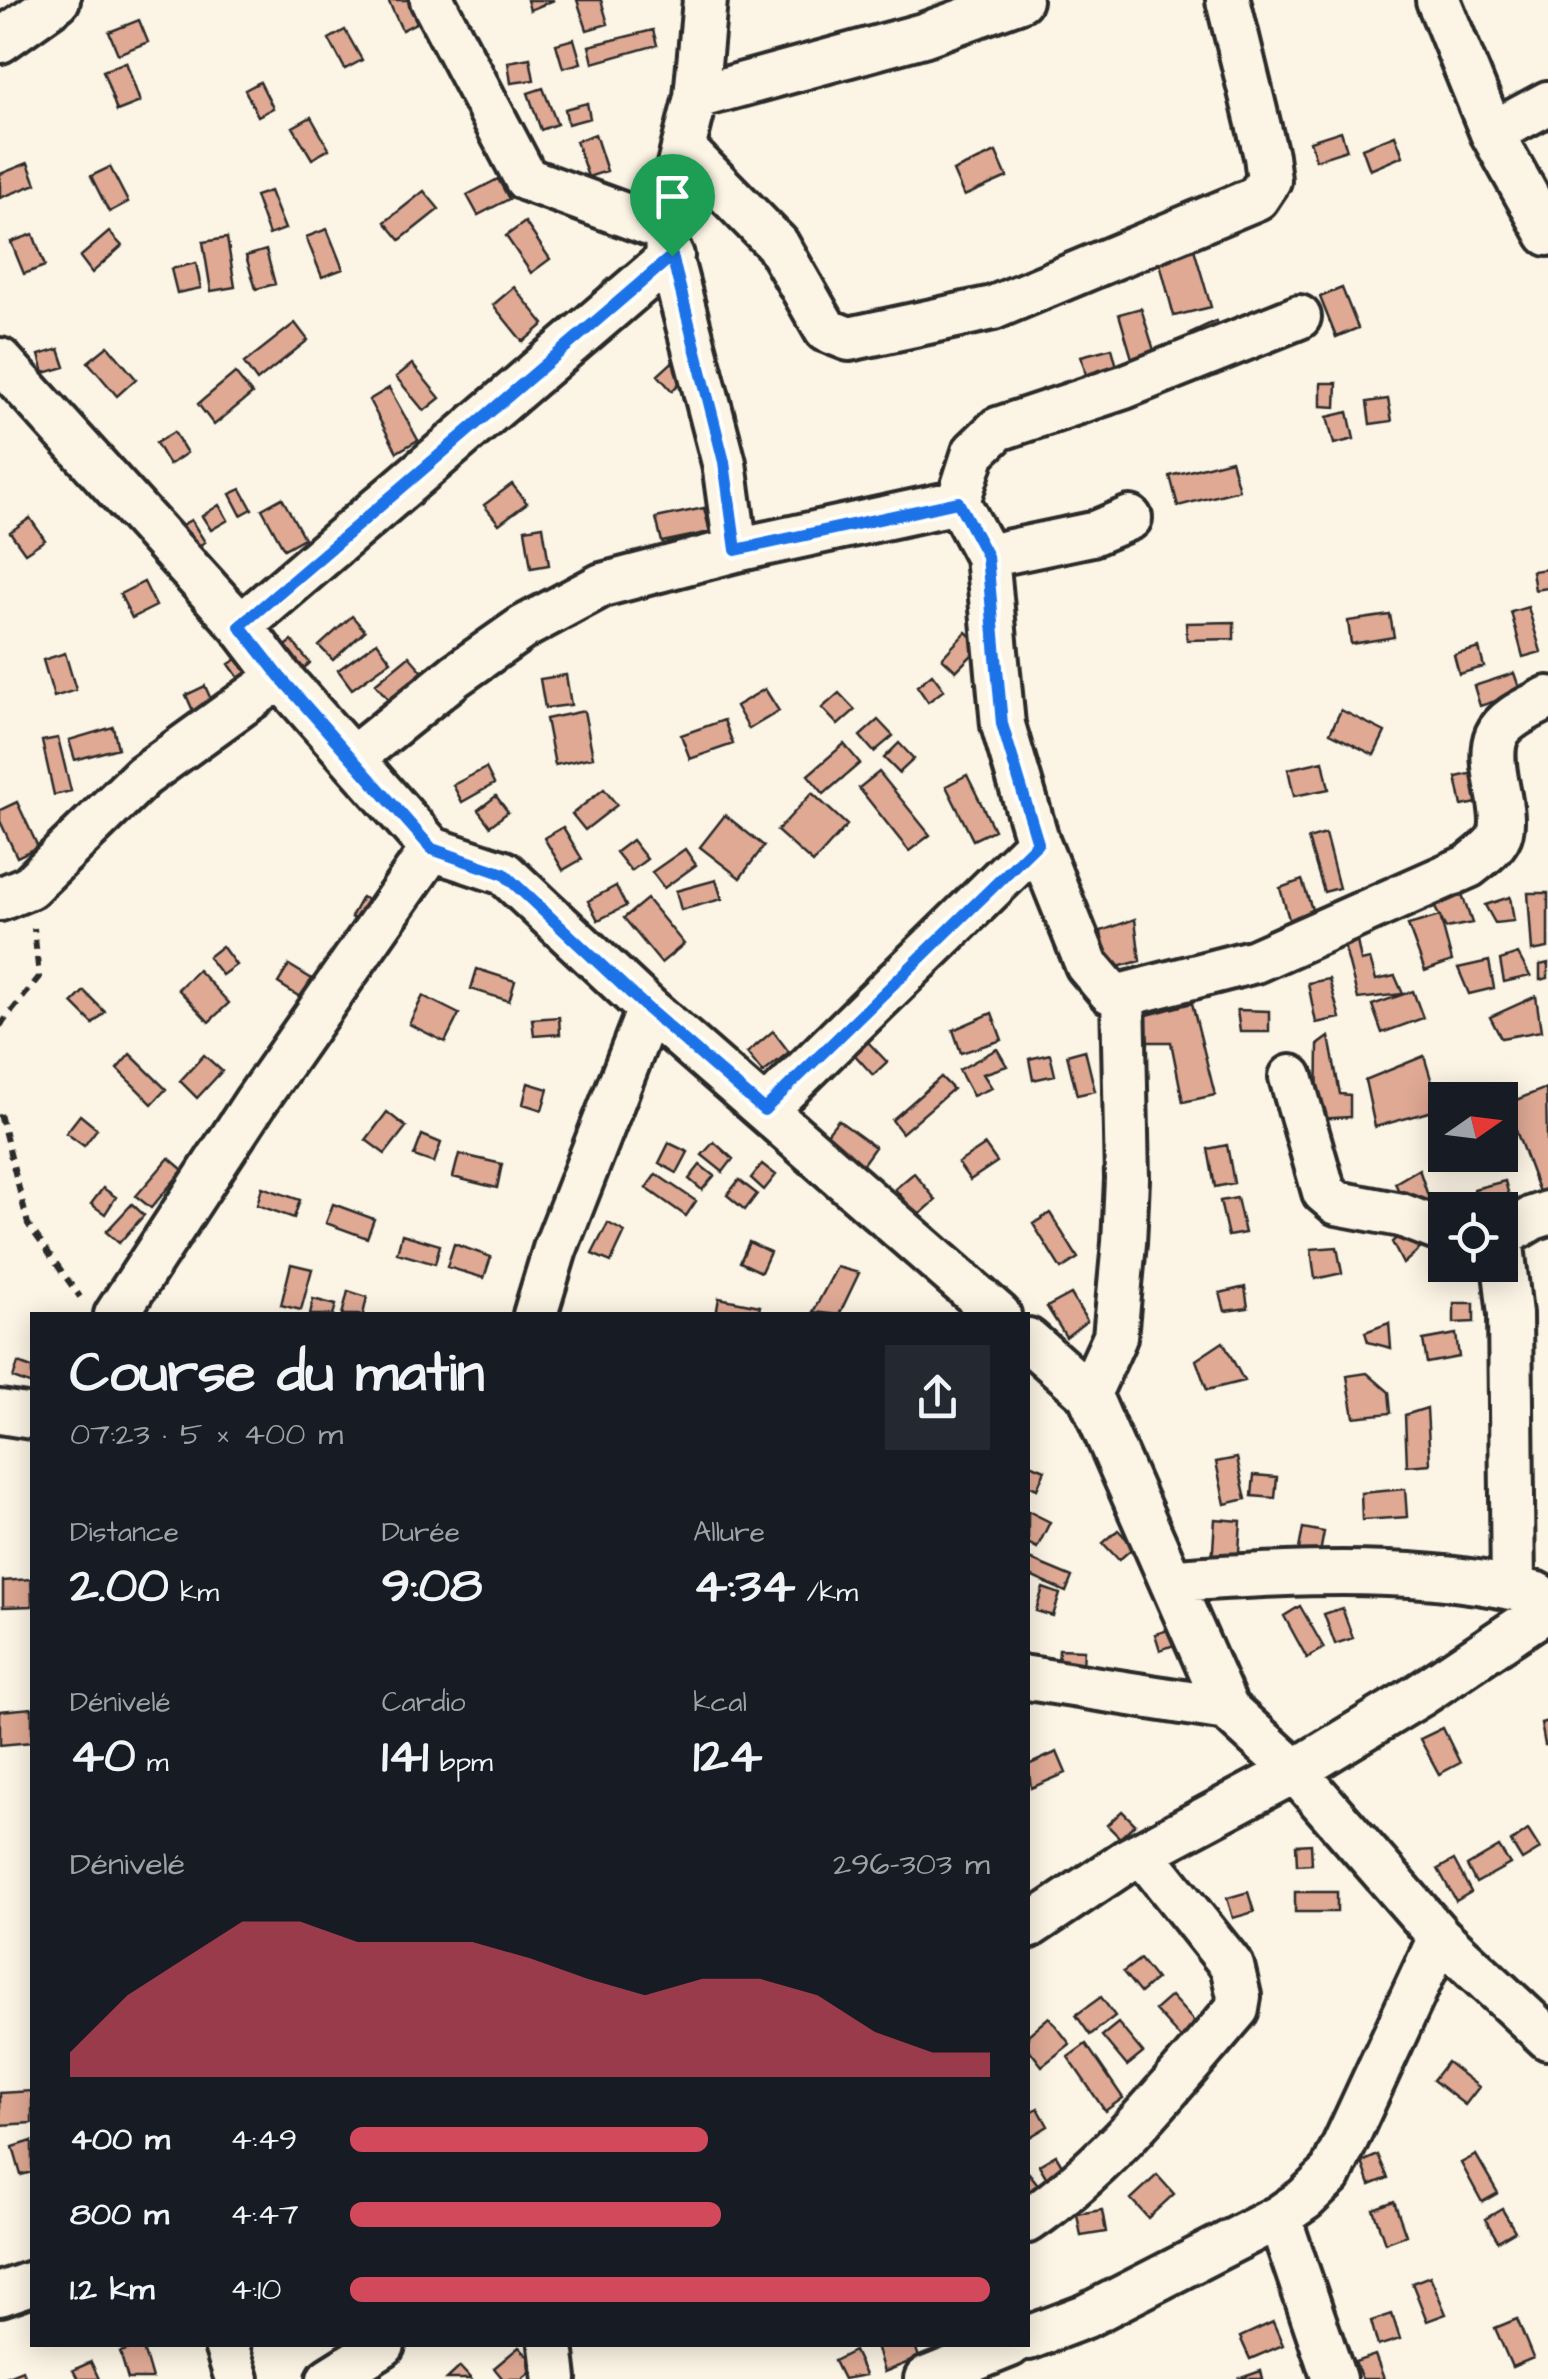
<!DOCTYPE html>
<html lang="fr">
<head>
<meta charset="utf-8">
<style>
	:root { --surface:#171b24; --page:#242831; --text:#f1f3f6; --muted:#9ea1a6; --accent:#d1495b }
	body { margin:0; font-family:"Architects Daughter",sans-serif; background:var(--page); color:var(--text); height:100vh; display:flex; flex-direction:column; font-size:38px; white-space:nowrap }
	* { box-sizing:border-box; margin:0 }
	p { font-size:32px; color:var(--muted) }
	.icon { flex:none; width:55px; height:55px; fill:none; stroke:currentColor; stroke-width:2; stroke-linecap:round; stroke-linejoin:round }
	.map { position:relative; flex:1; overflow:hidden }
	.side { position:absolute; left:30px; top:1312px; width:1000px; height:1035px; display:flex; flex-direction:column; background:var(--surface); border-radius:0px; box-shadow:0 5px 25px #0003 }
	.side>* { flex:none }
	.needle { width:65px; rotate:76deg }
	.buttons { position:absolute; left:1428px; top:1082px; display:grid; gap:20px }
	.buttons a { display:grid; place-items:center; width:90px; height:90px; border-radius:0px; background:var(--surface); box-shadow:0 5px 25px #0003; font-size:50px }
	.pin { position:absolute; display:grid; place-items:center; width:85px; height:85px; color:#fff; margin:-102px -42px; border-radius:50% 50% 50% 0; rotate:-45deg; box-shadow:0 0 10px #0007 }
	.pin .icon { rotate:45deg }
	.round { display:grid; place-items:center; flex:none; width:105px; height:105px; border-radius:0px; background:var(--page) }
	.headline { display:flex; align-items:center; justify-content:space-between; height:170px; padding:0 40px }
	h1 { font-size:55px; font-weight:800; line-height:75px }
	.metrics { display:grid; grid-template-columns:repeat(3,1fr); gap:15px; height:170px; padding:10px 40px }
	.metrics div { display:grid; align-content:center }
	.metrics b { font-size:50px; font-weight:800 }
	.metrics small { font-size:28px; font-weight:400 }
	.metrics p { font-size:28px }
	.chart { height:280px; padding:20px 40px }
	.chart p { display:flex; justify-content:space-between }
	.chart svg { width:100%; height:180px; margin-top:10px; fill:var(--accent); opacity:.7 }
	ul { padding:0 40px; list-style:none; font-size:32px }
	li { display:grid; grid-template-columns:160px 120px 1fr; align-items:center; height:75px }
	li i { height:25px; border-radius:12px; background:var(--accent) }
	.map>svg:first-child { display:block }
	.building { fill:#dfa994; stroke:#2b2b2b; stroke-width:2.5 }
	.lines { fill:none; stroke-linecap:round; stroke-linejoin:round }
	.minor-casing { stroke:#2b2b2b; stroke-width:50 }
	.path { stroke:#2b2b2b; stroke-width:6; stroke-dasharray:10 8; stroke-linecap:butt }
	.minor { stroke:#fcf5e5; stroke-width:42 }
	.route-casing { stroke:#fff; stroke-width:20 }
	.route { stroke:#1a73e8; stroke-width:12 }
</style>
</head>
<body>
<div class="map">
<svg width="1548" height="2379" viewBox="0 0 1548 2379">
	<rect width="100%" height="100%" fill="#fcf5e5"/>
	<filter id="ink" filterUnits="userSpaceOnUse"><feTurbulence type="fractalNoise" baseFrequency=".01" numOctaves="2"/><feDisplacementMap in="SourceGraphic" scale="20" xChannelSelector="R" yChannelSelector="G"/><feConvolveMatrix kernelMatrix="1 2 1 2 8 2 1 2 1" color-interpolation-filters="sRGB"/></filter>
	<g filter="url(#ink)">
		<!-- building -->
		<path class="building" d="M388,0h24l10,20 -20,10z
			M527,0h27l-24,10z
			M577,0h24l7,24 -21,6z
			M139,20l9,22 -30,12 -9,-22z
			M345,30l17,30 -17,9 -16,-30z
			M653,30l4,15 -64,18 -4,-17z
			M574,39l7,24 -18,5 -7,-24z
			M530,58l4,22 -23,3 -3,-21z
			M126,62l14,40 -23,9 -14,-40z
			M260,82l13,26 -15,8 -13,-26z
			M543,88l14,36 -16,6 -13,-37z
			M587,103l3,15 -22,6 -3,-15z
			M311,117l18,32 -17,10 -19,-32z
			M1341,131l6,19 -31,10 -6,-19z
			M595,134l12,37 -19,6 -12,-36z
			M1395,135l8,21 -33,14 -8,-22z
			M996,152l11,25 -43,19 -11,-25z
			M28,163l8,21 -36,14v-24z
			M110,167l18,35 -19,10 -18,-36z
			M498,179l11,20 -31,16 -11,-20z
			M270,191l15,38 -16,6 -14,-39z
			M424,191l15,18 -39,31 -15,-18z
			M525,222l25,37 -19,14 -25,-37z
			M327,229l16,40 -21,8 -16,-40z
			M109,232l13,14 -30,27 -12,-16z
			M33,234l12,32 -21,8 -13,-32z
			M227,238l8,49 -24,4 -8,-49z
			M1192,242l19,65 -37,9 -17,-64z
			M266,250l9,34 -19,5 -10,-33z
			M196,263l5,25 -24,5 -6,-24z
			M514,287l30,37 -21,18 -30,-37z
			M1342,288l16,40 -22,9 -16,-40z
			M1141,308l15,49 -22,8 -15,-51z
			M1216,321l9,17 -28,12 -7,-17z
			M295,323l13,17 -51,41 -13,-18z
			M108,346l28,33 -19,17 -29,-34z
			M1112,348l5,19 -31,8 -5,-19z
			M59,349l6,18 -21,6 -5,-18z
			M679,356l13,15 -20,20 -14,-16z
			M412,364l28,34 -16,13 -28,-34z
			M235,373l17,21 -38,31 -16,-21z
			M1321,383h16l-1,24 -15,-1z
			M389,388l29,52 -21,12 -28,-52z
			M1388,399l4,22 -22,3 -3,-22z
			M1348,412l6,27 -20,5 -7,-27z
			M174,432l13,21 -18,12 -13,-22z
			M1231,460l8,30 -61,16 -8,-30z
			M512,484l15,19 -28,21 -15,-19z
			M241,489l11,20 -11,6 -11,-21z
			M282,498l22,40 -20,11 -22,-40z
			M219,505l9,15 -17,10 -9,-14z
			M704,508l6,24 -48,10 -6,-24z
			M30,518l15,22 -20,13 -15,-21z
			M191,520l14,22 -20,12 -14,-23z
			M543,526l6,39 -18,3 -6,-39z
			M1548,569v19l-13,2 -3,-19z
			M144,582l12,24 -24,12 -12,-24z
			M1528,607l13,45 -18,5 -12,-45z
			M1390,615l4,22 -43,7 -3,-23z
			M352,616l13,15 -32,29 -14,-14z
			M1234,622v17l-47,1 -1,-17z
			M966,632l15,14 -25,25 -14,-13z
			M292,641l18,22 -13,11 -19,-22z
			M377,642l14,19 -39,28 -14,-19z
			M1479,648l5,19 -25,7 -5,-19z
			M65,653l11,37 -22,7 -11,-37z
			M245,654l14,23 -14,10 -16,-23z
			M409,656l20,23 -34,28 -20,-23z
			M1514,673l7,20 -41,13 -6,-20z
			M932,674l12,16 -16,12 -11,-16z
			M566,675l5,30 -26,3 -5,-29z
			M205,686l8,18 -19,9 -8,-18z
			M765,689l14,22 -30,18 -13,-23z
			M839,693l16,17 -17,15 -16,-17z
			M1341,710l44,22 -11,23 -44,-22z
			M584,711l9,46 -38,8 -9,-46z
			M724,720l9,24 -43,15 -9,-24z
			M878,720l15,16 -19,16 -14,-16z
			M113,727l5,21 -43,12 -6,-20z
			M58,738l13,53 -17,4 -12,-54z
			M899,743l15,16 -15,14 -15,-15z
			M844,744l16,19 -36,31 -16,-19z
			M1323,761l6,28 -35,7 -6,-27z
			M486,768l8,16 -32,18 -9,-17z
			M879,772l51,63 -21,16 -50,-63z
			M1475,773l7,29 -20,4 -6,-29z
			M967,775l27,55 -21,10 -27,-54z
			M604,789l13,16 -32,25 -13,-16z
			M812,793l35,32 -34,38 -36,-32z
			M496,796l12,16 -18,14 -12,-16z
			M17,802l21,45 -21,10 -17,-36v-11z
			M725,815l39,31 -24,32 -40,-31z
			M563,827l19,32 -19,11 -19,-32z
			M1325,834l14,54 -15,4 -16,-53z
			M632,840l15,19 -16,12 -15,-19z
			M685,849l11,16 -32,23 -12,-16z
			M716,880l6,19 -41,11 -5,-19z
			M1302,880l13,38 -24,8 -11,-38z
			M616,886l10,20 -28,14 -10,-19z
			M1528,893h20v55l-16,3z
			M1462,894l10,29 -26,5 -12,-22z
			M362,897l17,10 -10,19 -18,-9z
			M1510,897l4,24 -19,2 -10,-18z
			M647,899l37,45 -23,19 -37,-45z
			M1440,916l12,45 -27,10 -17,-46z
			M1135,919l5,42 -34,9 -5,-39z
			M1356,936l5,25 9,-2 6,21 19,-4 8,18 -45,5 -15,-58z
			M222,946l14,19 -14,10 -14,-18z
			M1518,954l12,22 -26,6 -4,-22z
			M1489,961l5,27 -25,6 -11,-26z
			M1548,963v15l-8,2v-15z
			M289,965l23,14 -12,18 -22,-14z
			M477,969l38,12 -6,20 -38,-12z
			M198,970l31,33 -20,19 -31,-33z
			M1329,979l11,39 -24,5 -8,-40z
			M84,991l21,21 -12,12 -21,-21z
			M1413,991l10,27 -41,15 -10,-28z
			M423,996l36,18 -14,28 -36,-18z
			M1536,996l5,35 -40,7 -11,-21z
			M1192,1003l23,92 -32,7 -12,-60h-26l-5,-25z
			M1237,1010l32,1v21h-29z
			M992,1013l10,27 -41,13 -8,-23z
			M559,1017l1,17 -26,2 -2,-17z
			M773,1031l16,21 -26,21 -16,-20z
			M1329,1037l11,57 10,1v22l-33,2 1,-74z
			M867,1041l20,21 -14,13 -19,-21z
			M997,1049l10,17 -24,8 9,14 -19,8 -14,-26z
			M1085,1050l10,41 -18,4 -10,-40z
			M130,1054l36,35 -14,15 -35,-35z
			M1050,1054l5,21 -22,5 -4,-21z
			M204,1055l18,16 -25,27 -17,-17z
			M1424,1056l16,53 -65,18 -10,-47z
			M941,1077l12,12 -51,44 -10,-13z
			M528,1083l20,6 -6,21 -19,-6z
			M1546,1088l2,102 -9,2 -33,-88z
			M387,1112l19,15 -21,27 -19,-14z
			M80,1115l17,14 -13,17 -18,-13z
			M838,1120l37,27 -15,21 -38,-28z
			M422,1135l19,8 -7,20 -20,-7z
			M714,1142l19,17 -10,13 -21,-17z
			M669,1143l19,9 -11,21 -18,-10z
			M985,1145l12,17 -27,18 -12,-17z
			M1227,1145l7,38 -19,4 -7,-38z
			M459,1154l43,10 -5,24 -44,-11z
			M169,1158l14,12 -32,38 -15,-12z
			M762,1164l14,11 -12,15 -13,-12z
			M700,1165l14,11 -12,14 -13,-11z
			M1419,1169l10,30 -23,7 -11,-23z
			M914,1173l22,27 -18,16 -23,-27z
			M656,1174l40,27 -10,15 -40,-28z
			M739,1180l18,14 -12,16 -18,-15z
			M1505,1181l6,22 -32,7 -5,-21z
			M262,1187l38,13 -6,18 -37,-13z
			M103,1188l13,9 -11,17 -14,-10z
			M1237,1198l8,35 -17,3 -8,-35z
			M132,1204l12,11 -25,28 -13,-11z
			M333,1204l41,15 -7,19 -41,-15z
			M1050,1213l28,45 -17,11 -28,-45z
			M608,1223l17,9 -14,30 -19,-8z
			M1409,1227l13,20 -19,17 -11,-22z
			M402,1234l38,11 -5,19 -38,-11z
			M749,1242l21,10 -9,20 -21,-10z
			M454,1244l37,13 -7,21 -37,-11z
			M1337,1247l5,26 -27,6 -4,-30z
			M291,1264l21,5 -11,41 -20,-5z
			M837,1267l22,6 -20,42 -26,-3z
			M1245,1287l3,21 -23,3 -5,-18z
			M348,1291l19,6 -4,18h-21z
			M1071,1294l16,27 -21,16 -19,-30z
			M719,1298l41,8 -2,9h-42z
			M313,1299l23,6 -3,10h-23z
			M1454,1303h20v19l-20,1z
			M1389,1323l2,25 -23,-6 -3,-10z
			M1456,1334l3,23 -32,6 -4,-23z
			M1223,1342l21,39 -37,9 -11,-30z
			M18,1363l14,5v17l-19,-7z
			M1367,1373l22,19 2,21 -37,4 -7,-41z
			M1427,1408l3,56 -23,2 -2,-51z
			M1237,1458l9,41 -21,5 -9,-42z
			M1028,1463l17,7 -8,19 -9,-4z
			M1254,1475l23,2 -2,21 -23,-2z
			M1405,1489l2,28 -45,3 -1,-27z
			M1028,1511l22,11 -13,26 -9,-5z
			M1215,1519l26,2 -3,46 -26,-2z
			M1303,1528l21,4 -7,37 -21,-4z
			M1118,1530l16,17 -15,13 -16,-17z
			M1029,1559l43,18 -6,15 -38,-17z
			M31,1579l1,27 -29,1v-26z
			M1043,1588l17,6 -7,22 -17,-5z
			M1300,1606l24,42 -17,10 -23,-42z
			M1342,1608l11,30 -18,6 -11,-30z
			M1181,1626l5,15 -26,9 -5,-16z
			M1059,1649l25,1 -1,17 -25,-2z
			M32,1708v34l-32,3v-34z
			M1548,1721v24h-3l-4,-22z
			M1443,1728l17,35 -21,11 -19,-35z
			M1057,1752l9,21 -35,15 -3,-23z
			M1122,1811l13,13 -15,14 -13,-13z
			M1528,1830l12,19 -18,11 -11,-18z
			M1311,1844l1,20 -15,1 -1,-20z
			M1499,1847l11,17 -34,19 -9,-17z
			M1454,1860l17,32 -15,9 -18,-32z
			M1248,1892l6,20 -21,6 -6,-20z
			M1295,1892h42v20h-42z
			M1140,1959l16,20 -16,14 -17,-21z
			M1171,1996l29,32 -15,15 -30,-33z
			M1101,1997l14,19 -25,19 -14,-20z
			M1049,2017l21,27 -28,22 -14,-18v-13z
			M1118,2023l25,30 -16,13 -25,-30z
			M1086,2044l37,54 -18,13 -37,-54z
			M1447,2062l32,25 -14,18 -32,-25z
			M32,2091v32l-32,2v-32z
			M1038,2108l10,18 -20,12v-24z
			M32,2141v31l-11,3 -8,-28z
			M1056,2155l13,22 -17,10 -13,-22z
			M1378,2155l10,23 -18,7 -8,-23z
			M1476,2155l22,38 -16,9 -21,-39z
			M1029,2173l15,19 -16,13v-30z
			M1157,2175l17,19 -26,24 -17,-19z
			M1394,2201l12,34 -21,8 -12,-34z
			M1502,2209l13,22 -17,10 -13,-22z
			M1102,2210l4,22 -25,4 -4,-22z
			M1430,2276l16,38 -19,7 -15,-38z
			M1392,2314l8,25 -22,7 -7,-25z
			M1517,2319l16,39 -21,9 -17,-39z
			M1273,2322l10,23 -33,14 -10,-22z
			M142,2345l10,34h-24l-8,-27z
			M876,2345h39l4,13 -35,14z
			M519,2347l18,19 -15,13h-19l-9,-11z
			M854,2351l11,24 -22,4 -9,-18z
			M1375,2355l9,24h-22l-7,-17z
			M91,2362l8,17h-21l-5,-9z
			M460,2367l11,12h-24z
			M22,2370l4,9h-26z
			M1261,2371l2,8h-25z"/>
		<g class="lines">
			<!-- minor casing -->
			<g class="minor-casing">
				<path id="minor" d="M1438,0l54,133 56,101
					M0,41l58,-41
					M696,97l227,-62 97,-35
					M1492,133l56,-30
					M683,148l94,96 49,86 23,9 144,-31 264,-110 12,-18 -3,-24 -38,-156
					M663,229l33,-132 9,-97
					M0,360l241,266 39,51 152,172 72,24 145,136 350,306
					M958,502l29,54 105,-22 38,-16
					M736,550l222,-48 16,-50 24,-23 126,-42 175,-70
					M987,556l16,169 35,118 49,122 23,27 13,3 132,-34 214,-95c11,-9 29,-21 32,-35 6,-25 -16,-69 -4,-96 8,-18 35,-28 51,-37
					M241,626l431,-370
					M353,758l103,-83 68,-48 78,-42 134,-35 -12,-87 -61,-234 -137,-50 -94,-179
					M0,899l29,-12 114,-111 137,-99
					M1291,1077l33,115 13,11 64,12 44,17
					M765,1110l273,-267
					M116,1315l140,-214 176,-252
					M535,1315l20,-66 94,-240
					M1028,1340l61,54 138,315 68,62 125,-76 128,-86
					M1089,1394l26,-57 9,-94 3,-64 -4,-184
					M0,1412l32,5
					M1172,1580c121,-7 247,-16 366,14
					M1513,1588l-3,-274 -9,-77 32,-19 15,-5
					M1028,1678l199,31
					M1028,1927l100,-67 167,-89 145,166 108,101
					M1279,2217l55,162
					M1028,2221c83,-57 143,-136 209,-212l2,-13 -7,-30 -90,-113
					M0,2294l32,-11
					M1028,2338l58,-22 193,-99 26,-18 25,-24 110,-238
					M226,2345l11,34
					M551,2345l4,34
					M329,2379l54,-34
					M926,2379l84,-34"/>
			</g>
			<!-- path -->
			<path class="path" d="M0,1026l39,-49 -5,-49
				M0,1114l28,110 52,73"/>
			<!-- minor -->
			<use href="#minor" class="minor"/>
		</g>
	</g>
	<g class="lines" filter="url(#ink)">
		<!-- route casing -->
		<g class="route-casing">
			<path id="route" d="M672,256l52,206 12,88 222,-48 29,54 15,168 36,119 -274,267 -115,-100 -145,-136 -72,-25 -152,-172 -40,-51z"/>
		</g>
		<!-- route -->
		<use href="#route" class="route"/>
	</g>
</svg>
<div class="buttons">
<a><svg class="needle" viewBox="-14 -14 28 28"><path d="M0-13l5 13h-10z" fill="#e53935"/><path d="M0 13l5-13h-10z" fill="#9ea1a6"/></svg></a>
<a><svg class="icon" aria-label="locate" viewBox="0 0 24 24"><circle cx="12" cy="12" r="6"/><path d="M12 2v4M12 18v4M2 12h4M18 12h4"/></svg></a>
</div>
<div class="pin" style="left:672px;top:256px;background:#1e9e55"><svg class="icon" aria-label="arrive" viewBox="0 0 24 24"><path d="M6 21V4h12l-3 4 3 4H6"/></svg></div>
<section class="side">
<div class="headline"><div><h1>Course du matin</h1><p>07:23 · 5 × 400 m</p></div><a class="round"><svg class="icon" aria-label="share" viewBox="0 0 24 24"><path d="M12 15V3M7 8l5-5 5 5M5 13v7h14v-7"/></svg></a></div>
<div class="metrics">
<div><p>Distance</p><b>2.00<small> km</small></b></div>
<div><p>Durée</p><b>9:08</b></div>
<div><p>Allure</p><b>4:34<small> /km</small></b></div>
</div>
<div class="metrics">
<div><p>Dénivelé</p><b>40<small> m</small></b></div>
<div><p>Cardio</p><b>141<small> bpm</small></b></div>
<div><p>kcal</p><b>124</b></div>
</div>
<div class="chart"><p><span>Dénivelé</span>296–303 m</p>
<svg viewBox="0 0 160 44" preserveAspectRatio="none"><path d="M0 44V38L10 24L20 15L30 6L40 6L50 11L60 11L70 11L80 15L90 20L100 24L110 20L120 20L130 24L140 33L150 38L160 38V44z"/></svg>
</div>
<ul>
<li><b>400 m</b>4:49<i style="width:56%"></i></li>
<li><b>800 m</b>4:47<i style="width:58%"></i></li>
<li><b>1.2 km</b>4:10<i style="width:100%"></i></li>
</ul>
</section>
</div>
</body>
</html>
